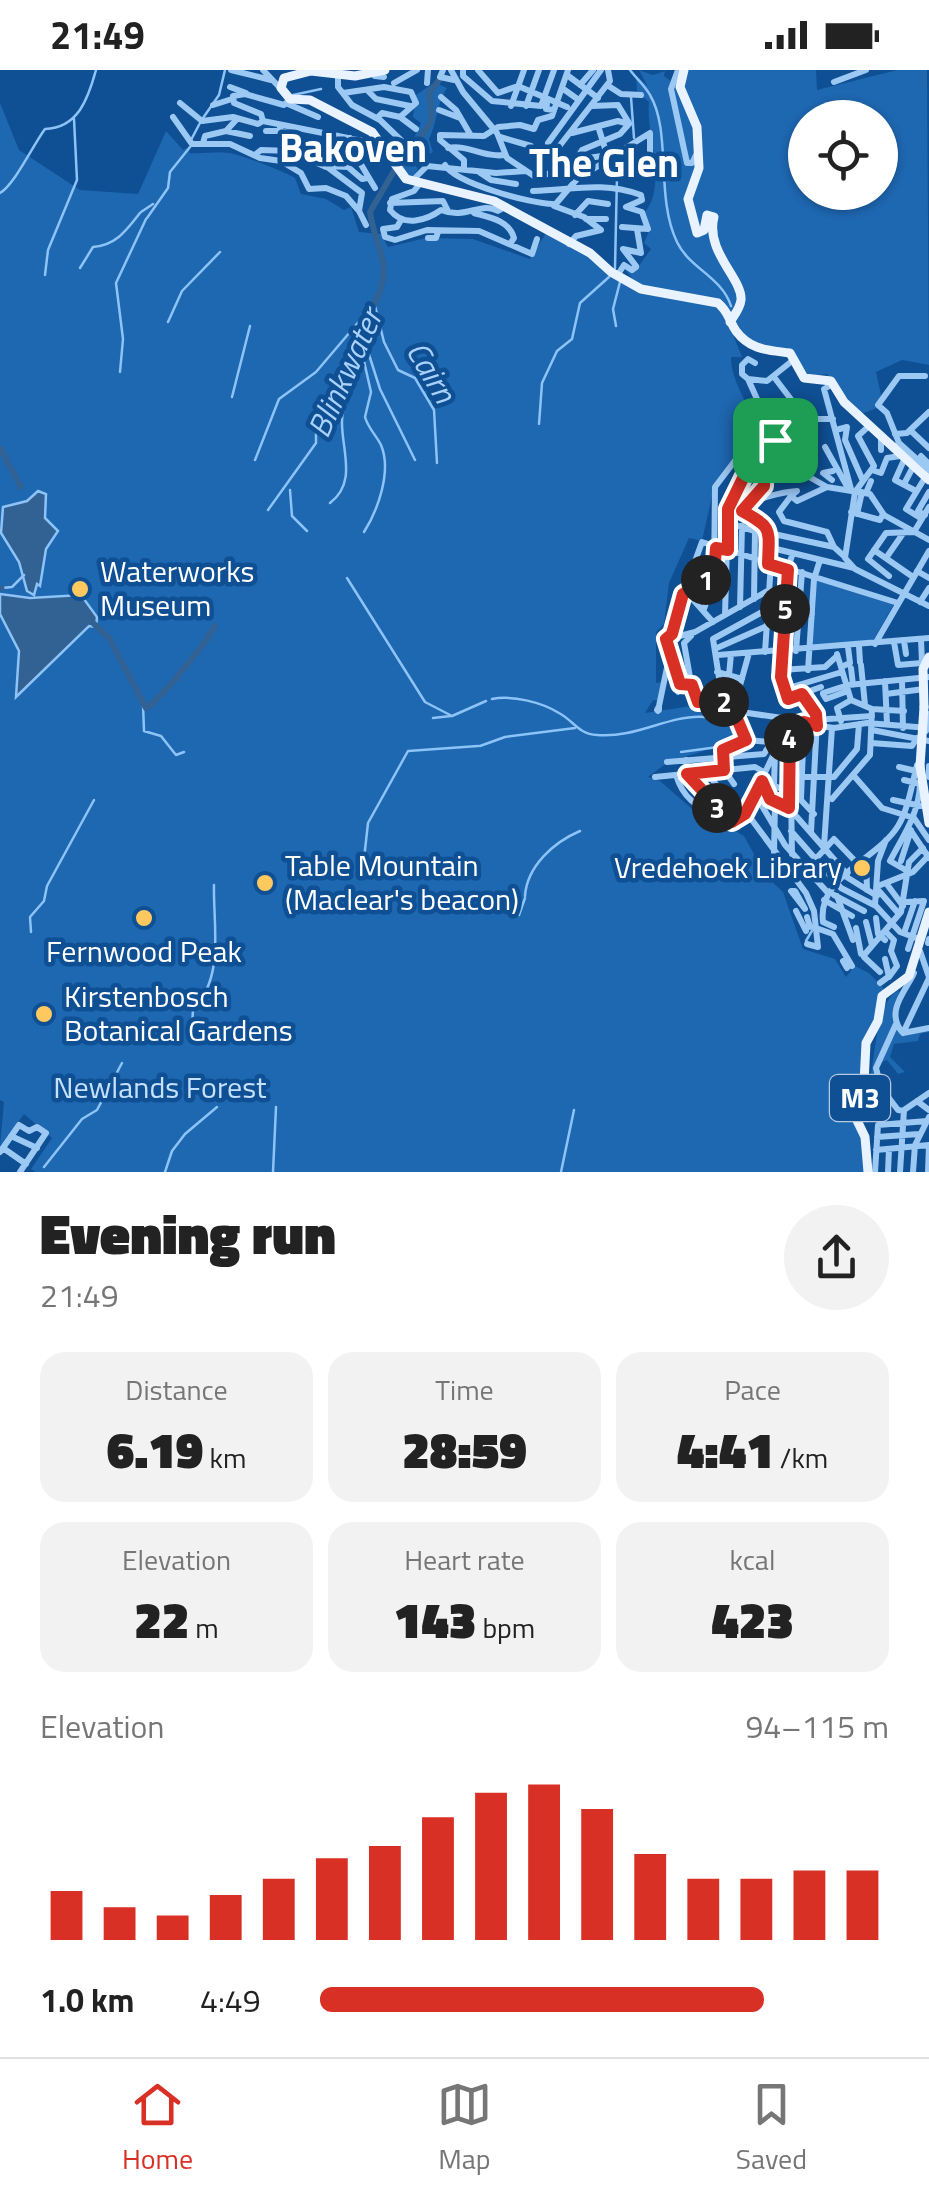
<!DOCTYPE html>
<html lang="en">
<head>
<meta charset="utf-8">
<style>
	:root { --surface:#fff; --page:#f2f2f2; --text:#222; --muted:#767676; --line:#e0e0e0; --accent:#d93025 }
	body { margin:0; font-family:"Titillium Web",sans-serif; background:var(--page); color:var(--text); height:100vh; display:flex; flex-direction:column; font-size:38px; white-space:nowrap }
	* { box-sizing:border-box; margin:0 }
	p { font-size:32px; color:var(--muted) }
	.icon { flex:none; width:55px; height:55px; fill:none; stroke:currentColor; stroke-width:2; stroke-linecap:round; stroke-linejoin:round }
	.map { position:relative; height:1102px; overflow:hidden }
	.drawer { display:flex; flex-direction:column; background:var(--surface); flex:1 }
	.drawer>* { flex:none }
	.controls { position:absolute; left:788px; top:30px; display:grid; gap:20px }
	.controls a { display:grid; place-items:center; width:110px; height:110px; border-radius:50%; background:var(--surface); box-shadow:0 2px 8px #0004; font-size:50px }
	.pin { position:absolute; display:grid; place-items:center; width:85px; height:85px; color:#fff; margin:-42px; border-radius:20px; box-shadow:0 5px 15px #0006 }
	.km { position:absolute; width:50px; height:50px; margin:-25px; border-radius:50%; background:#222; color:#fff; font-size:28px; line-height:50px; text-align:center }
	.round { display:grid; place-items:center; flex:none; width:105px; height:105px; border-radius:52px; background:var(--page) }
	.overview { display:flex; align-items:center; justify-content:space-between; height:170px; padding:0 40px }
	h1 { font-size:55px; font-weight:800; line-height:75px }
	.stats { display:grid; grid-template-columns:repeat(3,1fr); gap:15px; height:170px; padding:10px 40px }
	.stats div { display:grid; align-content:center; border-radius:25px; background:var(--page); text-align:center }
	.stats b { font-size:50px; font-weight:800 }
	.stats small { font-size:28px; font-weight:400 }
	.stats p { font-size:28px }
	.chart { height:280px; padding:20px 40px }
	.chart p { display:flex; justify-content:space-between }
	.chart svg { width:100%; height:180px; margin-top:10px; stroke:var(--accent); stroke-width:6 }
	ul { padding:0 40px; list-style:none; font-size:32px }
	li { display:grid; grid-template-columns:160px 120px 1fr; align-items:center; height:75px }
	li i { height:25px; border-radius:12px; background:var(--accent) }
	.status { display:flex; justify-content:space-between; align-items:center; height:70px; padding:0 50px; background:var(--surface); direction:ltr }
	.status svg { height:28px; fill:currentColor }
	.tab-bar { display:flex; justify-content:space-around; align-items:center; height:140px; border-top:2px solid var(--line); background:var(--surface); font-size:28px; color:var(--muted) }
	.tab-bar a { display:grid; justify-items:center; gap:5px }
	.tab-bar .on { color:var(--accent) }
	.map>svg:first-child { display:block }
	.green { fill:#1e67b1; fill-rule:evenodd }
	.water { fill:#326193; stroke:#8dc3f7; stroke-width:2.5 }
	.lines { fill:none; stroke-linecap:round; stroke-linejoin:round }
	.stream { stroke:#8dc3f7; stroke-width:2.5 }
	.canal { stroke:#326193; stroke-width:5 }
	.river { stroke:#326193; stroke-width:6 }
	.minor { stroke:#9cc8f4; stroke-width:6 }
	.major { stroke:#e9f2ff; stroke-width:9 }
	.major-bridge { stroke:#e9f2ff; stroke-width:9 }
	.route-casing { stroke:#fff; stroke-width:20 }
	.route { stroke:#d93025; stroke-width:12 }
	.poi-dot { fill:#ffc95f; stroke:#0f4f93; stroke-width:4 }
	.labels { text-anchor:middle; stroke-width:9; stroke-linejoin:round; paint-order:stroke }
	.shield { fill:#0f4f93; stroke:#b7cadf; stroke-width:2.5 }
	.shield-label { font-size:28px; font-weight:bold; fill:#fff }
	.poi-label { font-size:30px; fill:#fff; stroke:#0f4f93; text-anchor:start }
	.park-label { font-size:30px; fill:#c4e1fe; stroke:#0f4f93 }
	.water-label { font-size:32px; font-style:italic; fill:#a8d2fb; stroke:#0f4f93 }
	.district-label { font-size:40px; font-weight:bold; fill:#fff; stroke:#0f4f93 }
</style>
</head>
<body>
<div class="status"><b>21:49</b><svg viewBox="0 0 49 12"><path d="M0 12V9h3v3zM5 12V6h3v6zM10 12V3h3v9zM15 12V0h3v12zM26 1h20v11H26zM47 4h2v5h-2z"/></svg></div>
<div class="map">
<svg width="929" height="1102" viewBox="0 0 929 1102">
	<rect width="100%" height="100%" fill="#0f4f93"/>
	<!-- green -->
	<path class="green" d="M639,0l14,5 12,-4 -1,5 8,6 13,-12h131l1,20 80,-20h30l2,295 -27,-5 -26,12 6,28 -5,8 -19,7 -31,-41 -22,3 -9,-19 -23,-5 -36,-21 -3,5 8,20h-11c0,25 18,45 24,72l-16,5 -2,22 -22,27 -13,58 -13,-3 -20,45 -5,41 -8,8v51l5,-1 -3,19 -5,-1 -8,13 86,-13 14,38 -77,24 -20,15 12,4 39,34 11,1 34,20 22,40 17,16 20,57 32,10 11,18 9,-11 14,7 15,16 -25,102 -11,20 14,24 4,37h-831l-4,-3 21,-31 -28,-24 -24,32 4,-44 -4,-2v-997l19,47 61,40 58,4 28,-63 17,19 8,-4 -2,7c14,1 28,-2 40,0 10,1 57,19 66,25l6,16 25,5 18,11 7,-3 8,25 22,2 7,13 38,-9 47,1 57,20 16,-26 86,45 -9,-11 12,4 16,-22 -7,-6 5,-12 -4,-19c23,-28 0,-82 4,-110l-12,-10 -1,-16 11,9zM805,48h75v74h-75z
		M441,8l-1,7 7,3c-11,16 -9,32 -18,51l4,13 -19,10 4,8 -8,9 -21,-27 25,-14 7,-15 -8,-6 3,-22z
		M816,509l78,25 -21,37 -62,7z
		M899,920l-3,37 12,8 21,-6v3l-9,2 -2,7 -24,3 -4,13 15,15 -7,2 -11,-14 -10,4 2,22 -13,6c11,-24 6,-88 33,-102z"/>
	<!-- water -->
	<path class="water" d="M38,421l8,3 -1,24 13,13 -12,18 -6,37 -3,-2 -3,11 -7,-4 -8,-29 -18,-29 2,-26 24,-6z
		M0,524l30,4 51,-3 16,22 -1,10 -7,-1 -73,71 3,-46 -19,-37z"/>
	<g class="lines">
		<!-- stream -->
		<path class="stream" d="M630,0c6,8 15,16 20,25 22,37 5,102 27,147 12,26 45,35 54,64
			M293,25l28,-6
			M631,27l3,41
			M203,48l16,-23 6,-25
			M191,70l10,-19
			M0,123c15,-9 33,-48 45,-64 33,-1 43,-30 51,-59
			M141,142l12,-8
			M147,148l21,-30 2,-16 20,-25
			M80,198l13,-21c23,-2 33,-16 47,-34
			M615,198l2,-92 13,-29
			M45,205l3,-25 29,-70 -3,-61
			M375,236l9,36 14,28 17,8 19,32 3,53
			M168,252l14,-31 38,-39
			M616,256l-3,-17 7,-27
			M364,269l16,50 35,71
			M361,278l10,44 -6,25c3,11 11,18 16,28 11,26 -3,65 -17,87
			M120,302l3,-33 -7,-56 30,-64
			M232,327l18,-71
			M539,354l3,-41 15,-32 15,-12 8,-36 29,-26
			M255,390l24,-61 37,-27 57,-67
			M290,420l2,26 15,15
			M330,433c28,-21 11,-54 12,-83 1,-17 8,-31 8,-48
			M268,440l48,-67v-11l43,-78 15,-49
			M347,508l78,124 27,14 34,-15
			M2,518l10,-1 12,-12
			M492,629c20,-4 49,3 67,14 15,8 19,21 38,22 54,5 98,-43 145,-1
			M143,634l1,27 17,5 15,19 8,-3
			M433,648l18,-2
			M480,676l25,-9 70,-9
			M681,682l37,-5 23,-11
			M364,789l4,-36 40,-72 70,-5
			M525,826c2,-30 29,-54 55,-65
			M519,845l6,-17
			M31,862l-1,-15 14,-16 3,-15 47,-86
			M806,871l7,-12
			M192,959l1,-20c32,-32 20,-83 21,-124
			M44,1097l38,-48 15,-9 25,-47
			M165,1102l7,-21 13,-17 32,-27
			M273,1102l3,-65
			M561,1102l13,-62"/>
		<!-- canal -->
		<path class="canal" d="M0,519l2,-1"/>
		<!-- river -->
		<path class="river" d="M397,98l15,-10c8,-37 26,-20 17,-65l13,-17
			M374,235c21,-42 2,-53 -4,-93l24,-41
			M0,378l21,39
			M94,554l15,14 37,70c16,-10 59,-64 69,-82"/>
		<!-- minor -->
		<path class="minor" d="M231,0l40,10
			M263,0l19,20
			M443,0l-3,7 14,3
			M451,0l12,22 34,41 10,25 30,20 18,-7 22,8
			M463,0v6l29,25 49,5
			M478,0l20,23 20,-7
			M678,0l-7,19 16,74h5l4,-8
			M567,5l31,23
			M375,6l9,1
			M338,8v9l14,18 28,15 25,24 -2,6 -18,2
			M834,12l32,-12
			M394,13l23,-13
			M427,13l1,-13
			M580,15l13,-15
			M607,15l14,9 20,1
			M518,16l49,21
			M230,17l16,6
			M562,18l14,10
			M368,21l8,8 34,7
			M343,23l41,-6 27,5 5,11 -16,14
			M441,27l15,13 14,24
			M180,33l22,18 31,-4 25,7 5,-3 115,23
			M288,34l30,13
			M547,34l-1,5 8,1
			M213,35l19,-6
			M511,36l13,-36
			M526,36l13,-36
			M541,36l13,-36
			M592,36l26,-1 11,18
			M439,40l21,8
			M173,47l19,27h38l30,14 21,3 20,12 8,16 17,-1 20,8 13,15
			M377,48l5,-5 18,4 16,12
			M263,51l-2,-7 -27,-11 -1,-7 12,-2 39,11 6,-6
			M280,55v6l10,2 26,28
			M598,56l10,32
			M226,61l24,5
			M266,61h14
			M572,63l46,-12 11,3
			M500,67l31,9
			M350,68l-9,5 -2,7 17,6 19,32
			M203,73l2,-7 21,-5 11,-12
			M548,73l53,-73
			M322,76l17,2
			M448,78c19,-4 37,10 57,7
			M256,84l5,-4 30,1 35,16
			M579,85l3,-5 38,-16 9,-10
			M553,93l63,-9 34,-21v41l-29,-5 -13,-8
			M553,94l1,-11 56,-72 -2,-11
			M445,95c10,18 86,39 108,39
			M464,98v-8l-24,-20v-5l44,1 14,-9 22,-2 14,4 4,-9 14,-4 16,-46
			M479,102l12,8 25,4
			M577,109l34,-21
			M413,110l14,-14 69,7 30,-2
			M421,112l-7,9 -22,8 -2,11c14,18 37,10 51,0 25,10 40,-9 57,1l7,-4
			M533,121c40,-1 68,-10 108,4l1,5 -16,7 16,5 6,17 -26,-2
			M390,133l53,-2 5,10
			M474,143c14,4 35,7 40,25l-4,6
			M575,145l13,-14 20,3
			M586,149h20
			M401,150l-4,7 -14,2 2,8 10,3 32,-10 52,1 53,23 5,-15
			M366,155l-7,-14 3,-18 -36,-27 22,1 14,12 6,-1
			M637,159l4,24
			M428,168h8l2,-6
			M569,174l7,-8 25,-6 -17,-13 -30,-11 23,-27
			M636,196l-13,-17 18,4
			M617,206l7,-11 8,5 4,-3
			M774,307l32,42h27
			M748,309l-6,-5v-9l6,-6 7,4
			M833,314l-9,5 27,100
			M782,335l17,25
			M869,356l-11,10 16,30 -19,26 -10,66 10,11 74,37
			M772,360l4,-13
			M836,360l11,-3 -2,13 18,41
			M910,360l19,18
			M750,362l19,-6
			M895,364l12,-1 22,-21
			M881,368v12
			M899,373l30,27
			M896,376l3,-3 -12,-30 -9,-8 21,-29h26
			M825,377l23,41
			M921,386l8,8
			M904,390l-9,20 21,11
			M788,395l39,22
			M872,400l9,3 6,-15 13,-2
			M832,410l-9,-7 10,-2
			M904,414l9,-17
			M866,423l5,-12
			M791,426l6,5 30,-14 43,7 14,21 45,25
			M791,426l-12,16 5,9 43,11 7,15
			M756,429l9,-15v-21l14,-15 -31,-69 19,2 25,-20
			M851,442l29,8 3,-6
			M857,444l5,-22
			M925,445l-7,-4 11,-19
			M922,449l-16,-10 23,-38
			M728,453l27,8 -1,68
			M769,463l65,14 11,10
			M768,477l86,21
			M874,480l39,27
			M793,483l-6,17 -6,107 7,22 33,-12
			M886,488l16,-23
			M768,493l1,-31 -7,-13 -18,-6 -1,-6c12,-8 38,-15 54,-16l-6,5
			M917,501l12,7
			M889,506l-21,-17 18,-26 28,-1 15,-25
			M686,523l27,-18
			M688,524l25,28
			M920,532l9,-14
			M740,537l2,-81
			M704,539l10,-30 1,-92 22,-29
			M725,545l3,-104 4,-17 16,-26 -1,-14 28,-14
			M668,566l34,-94 196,61
			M691,566l-7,7 7,40
			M672,568l23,-6 74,-42
			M921,569l1,24
			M904,571l2,13
			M894,572l4,23 24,-2
			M875,574l54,-93
			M859,576l1,16
			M717,578l50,-22
			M796,581l6,-79
			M765,582l6,-89
			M670,583l8,39
			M837,584l14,46
			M718,585l211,-17
			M861,595l4,40
			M841,597l9,-4 -2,-16
			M851,598l2,17
			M781,600l44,-3 12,-11
			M808,600l6,-91 6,-19
			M717,602l25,7
			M729,605l2,-21
			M902,610l1,48
			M885,611l2,43
			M680,615h12l7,18 36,-3
			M785,619l57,-17
			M823,623l25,-8 81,-8
			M802,624l15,27 -6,111
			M823,624l3,5 22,-8
			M886,624l38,-5
			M851,630l21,9 32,2
			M706,633l7,-19 7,-4
			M723,633l-10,-64 51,-28 48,3
			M659,636l11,-53 -2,-17
			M659,636v4l-1,1 -1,-1z
			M734,641l69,10
			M828,649l44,-3
			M841,651l-4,-13 14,-8
			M790,658l2,126
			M872,660l57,11
			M926,661l3,-17
			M746,670l-12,-33 15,-54
			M871,673l41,3 5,-8
			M686,690l2,17 45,45 13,-10 36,-75
			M667,692l97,-8 8,-13
			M929,696v11
			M899,697l17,4
			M707,702l20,28 19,12 60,81 8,18 4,36 -11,-3
			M676,705c6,20 21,37 42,33
			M854,706l28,32 32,10 15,22
			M655,707l100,-10 7,4
			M802,707h32l23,-28 2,-25
			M763,710l36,18 15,16
			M904,710l16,4c-1,30 -17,52 -30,77l19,11
			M762,711l8,18 19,9 58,66
			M734,714l-10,-14 -1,-20 23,-10 24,2 29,-19 35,5 33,-5 62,5
			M774,715l1,-34
			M755,724l30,51 43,48
			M801,729l3,-77
			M832,729l38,-44 2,-46
			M893,730l28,6
			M909,758l20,30
			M791,761l50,57 35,18 24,26 19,7
			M824,776l8,-118
			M774,784l1,-52
			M866,789l1,31
			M901,791l10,-31
			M866,800l-8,4 8,3
			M800,806l34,-37 24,25
			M845,806l32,20
			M886,813l17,23
			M878,816l35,-14 16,-17
			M791,821h4l10,18z
			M879,821l20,23
			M834,825l30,16
			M837,826l16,44
			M824,830l28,16
			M906,832l18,-1 -16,48
			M875,835l3,-44 8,-21
			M796,841l10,20
			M807,847l3,10
			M876,848l2,16 7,6
			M866,852l6,23
			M834,857l-11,-5c-6,-46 54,-62 75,-96 10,-16 14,-42 19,-61
			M816,858l17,6 19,32
			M856,858l5,26
			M904,863l11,-32
			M928,873l1,-4
			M920,881l9,26
			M865,884l36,-42 8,-50 14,-14
			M864,887l16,15
			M885,889l4,18 8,-11 -6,-15 3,-11 -9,-9
			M843,891l4,7
			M880,913l8,-6
			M903,963c-19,-21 3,-42 11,-60
			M903,963l26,-55
			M903,963l26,-5
			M881,1018l-5,-20 20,-44
			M882,1019l16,21 6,1
			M917,1031l12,9
			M863,1038l4,-11 16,-7
			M11,1066l26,12
			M877,1067l42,-3
			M3,1078l23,16
			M876,1080l53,-5
			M0,1082l19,-27 10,6 8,-4 9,6 -26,39
			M875,1102l3,-47 49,-4
			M888,1102l1,-23
			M900,1102l4,-62 25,-17
			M913,1102l2,-27 14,-28
			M928,1102l1,-27"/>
		<!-- major -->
		<path class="major" d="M385,0l-30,6 -44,-5 -27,7 -3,10 9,11 20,1 62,32 34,47 88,22 96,52 21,19 30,17 77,14c11,9 11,18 18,28 15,20 33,19 54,22l14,25 27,3 13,21 85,78
			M684,0l-4,17 17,40 2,41 -11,31 9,34 7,-3 3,-15 7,2c-9,35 29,62 27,83 -1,9 -7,15 -11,22
			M924,637l-1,-38 6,-12
			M920,696l9,57
			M868,1102l-3,-35 -13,-27 12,-27 2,-40 12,-22 4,-25 27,-20 20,-64"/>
		<!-- major-bridge -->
		<path class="major-bridge" d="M920,696l4,-59"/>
	</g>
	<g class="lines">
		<!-- route casing -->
		<g class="route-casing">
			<path id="route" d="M775,370l4,10 -14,13 -1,23 -22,25c31,17 27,17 26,53l20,6 -7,107 7,22 14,-5 14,20 1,12 -13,-4 -14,4 -1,82 -19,-9 -8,-18 -17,33 -13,8 -45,-48 37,-4 -1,-20 23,-10 -11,-26v-14l-37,2 -6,-17 -12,-1 -14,-45 6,-5 11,-40 31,-19 2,-27 12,2v-41l20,-41 -2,-13z"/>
		</g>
		<!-- route -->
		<use href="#route" class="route"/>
	</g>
	<!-- markers -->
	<g class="poi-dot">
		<circle cx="80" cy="519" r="10"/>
		<circle cx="862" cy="798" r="10"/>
		<circle cx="265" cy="813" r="10"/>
		<circle cx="144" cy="848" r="10"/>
		<circle cx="44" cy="944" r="10"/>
	</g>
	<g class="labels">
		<!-- shield labels -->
		<rect class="shield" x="830" y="1005" width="60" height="46" rx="8"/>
		<g class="shield-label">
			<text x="860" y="1038">M3</text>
		</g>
		<!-- poi labels -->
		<g class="poi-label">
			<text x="100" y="512">Waterworks<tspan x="100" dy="34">Museum</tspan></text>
			<text x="285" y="806">Table Mountain<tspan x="285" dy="34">(Maclear's beacon)</tspan></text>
			<text x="842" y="808" text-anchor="end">Vredehoek Library</text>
			<text x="144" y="892" text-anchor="middle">Fernwood Peak</text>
			<text x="64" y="937">Kirstenbosch<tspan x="64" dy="34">Botanical Gardens</tspan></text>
		</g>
		<!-- park labels -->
		<g class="park-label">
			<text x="160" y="1028">Newlands Forest</text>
		</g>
		<!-- water labels -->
		<g class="water-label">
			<text transform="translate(431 302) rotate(59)" y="11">Cairn</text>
			<text transform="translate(345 303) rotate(-66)" y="11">Blinkwater</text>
		</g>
		<!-- district labels -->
		<g class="district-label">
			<text x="353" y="92">Bakoven</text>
			<text x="604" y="107">The Glen</text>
		</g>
	</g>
</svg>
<div class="controls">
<a><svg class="icon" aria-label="locate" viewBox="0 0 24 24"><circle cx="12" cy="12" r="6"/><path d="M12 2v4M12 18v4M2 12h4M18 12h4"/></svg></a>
</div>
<div class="pin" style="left:775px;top:370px;background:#1e9e55"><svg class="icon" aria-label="arrive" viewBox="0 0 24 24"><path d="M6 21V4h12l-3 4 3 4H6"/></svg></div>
<b class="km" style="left:706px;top:510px">1</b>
<b class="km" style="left:724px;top:632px">2</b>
<b class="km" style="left:717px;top:738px">3</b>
<b class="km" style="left:789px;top:668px">4</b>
<b class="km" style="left:785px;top:539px">5</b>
</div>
<section class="drawer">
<div class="overview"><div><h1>Evening run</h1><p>21:49</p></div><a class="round"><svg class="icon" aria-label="share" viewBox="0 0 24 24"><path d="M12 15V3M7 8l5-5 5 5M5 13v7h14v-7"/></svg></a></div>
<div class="stats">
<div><p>Distance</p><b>6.19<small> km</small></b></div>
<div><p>Time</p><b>28:59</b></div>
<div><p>Pace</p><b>4:41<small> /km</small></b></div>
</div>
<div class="stats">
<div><p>Elevation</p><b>22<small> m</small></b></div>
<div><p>Heart rate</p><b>143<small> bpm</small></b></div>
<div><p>kcal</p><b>423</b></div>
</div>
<div class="chart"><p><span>Elevation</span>94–115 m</p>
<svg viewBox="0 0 160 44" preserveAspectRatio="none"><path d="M5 44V32M15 44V36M25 44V38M35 44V33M45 44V29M55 44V24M65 44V21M75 44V14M85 44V8M95 44V6M105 44V12M115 44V23M125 44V29M135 44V29M145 44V27M155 44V27"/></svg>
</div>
<ul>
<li><b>1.0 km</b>4:49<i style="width:78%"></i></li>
</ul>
</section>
<nav class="tab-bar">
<a class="on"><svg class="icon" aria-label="home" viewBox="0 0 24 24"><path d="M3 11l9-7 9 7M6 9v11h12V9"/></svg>Home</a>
<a><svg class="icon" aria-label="map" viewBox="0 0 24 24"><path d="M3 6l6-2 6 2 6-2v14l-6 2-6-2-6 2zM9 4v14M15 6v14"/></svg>Map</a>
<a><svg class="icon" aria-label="saved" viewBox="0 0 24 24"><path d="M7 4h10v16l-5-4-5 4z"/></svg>Saved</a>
</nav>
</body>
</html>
